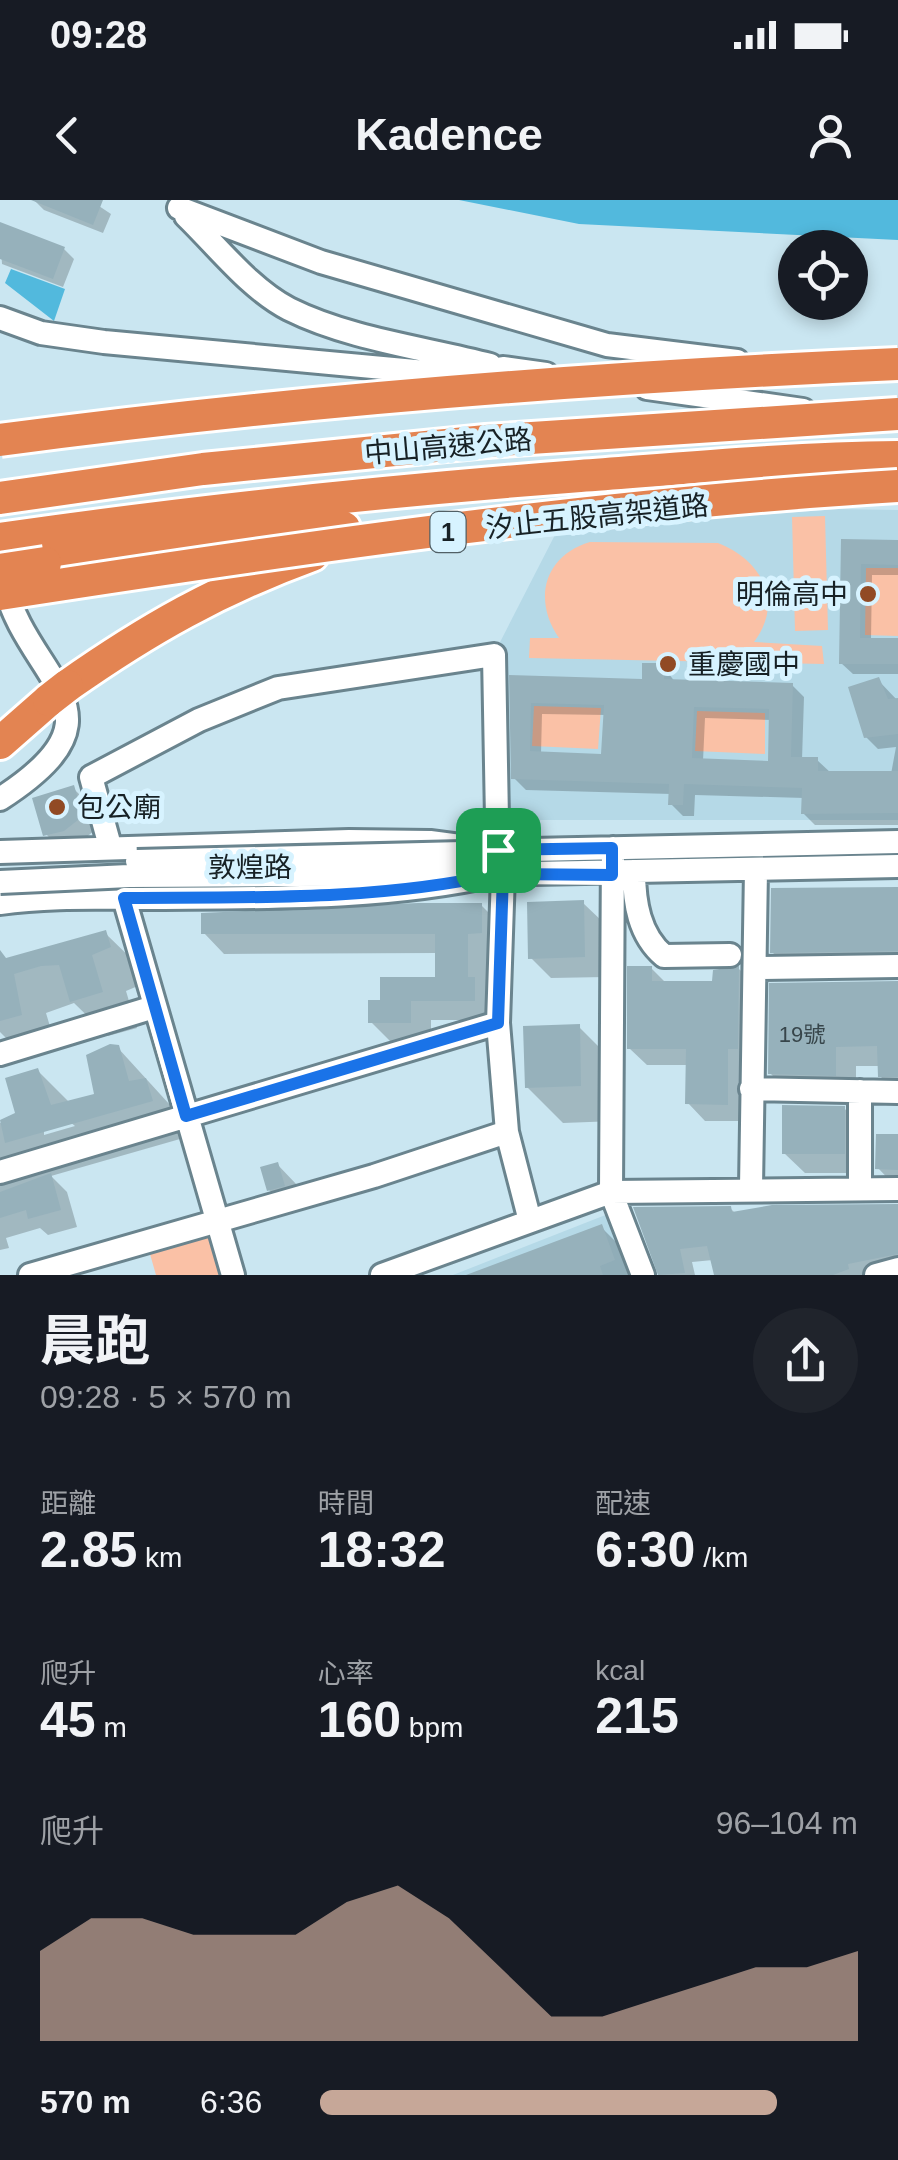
<!DOCTYPE html>
<html lang="zh-TW">
<head>
<meta charset="utf-8">
<style>
	:root { --surface:#171b24; --page:#20242c; --text:#f1f3f6; --muted:#9ea1a6; --accent:#c6a798 }
	body { margin:0; font-family:Arial,"Noto Sans TC",sans-serif; background:var(--page); color:var(--text); height:100vh; display:flex; flex-direction:column; font-size:38px; white-space:nowrap }
	* { box-sizing:border-box; margin:0 }
	p { font-size:32px; color:var(--muted) }
	.icon { flex:none; width:55px; height:55px; fill:none; stroke:currentColor; stroke-width:2; stroke-linecap:round; stroke-linejoin:round }
	.map { position:relative; height:1075px; overflow:hidden }
	.panel { display:flex; flex-direction:column; background:var(--surface); flex:1 }
	.panel>* { flex:none }
	.controls { position:absolute; left:778px; top:30px; display:grid; gap:20px }
	.controls a { display:grid; place-items:center; width:90px; height:90px; border-radius:50%; background:var(--surface); box-shadow:0 5px 15px #0003; font-size:50px }
	.pin { position:absolute; display:grid; place-items:center; width:85px; height:85px; color:#fff; margin:-42px; border-radius:20px; box-shadow:0 5px 15px #0006 }
	.round { display:grid; place-items:center; flex:none; width:105px; height:105px; border-radius:52px; background:var(--page) }
	.headline { display:flex; align-items:center; justify-content:space-between; height:170px; padding:0 40px }
	h1 { font-size:55px; font-weight:700; line-height:75px }
	.metrics { display:grid; grid-template-columns:repeat(3,1fr); gap:15px; height:170px; padding:10px 40px }
	.metrics div { display:grid; align-content:center }
	.metrics b { font-size:50px; font-weight:700 }
	.metrics small { font-size:28px; font-weight:400 }
	.metrics p { font-size:28px }
	.chart { height:280px; padding:20px 40px }
	.chart p { display:flex; justify-content:space-between }
	.chart svg { width:100%; height:180px; margin-top:10px; fill:var(--accent); opacity:.7 }
	ul { padding:0 40px; list-style:none; font-size:32px }
	li { display:grid; grid-template-columns:160px 120px 1fr; align-items:center; height:75px }
	li i { height:25px; border-radius:12px; background:var(--accent) }
	.status { display:flex; justify-content:space-between; align-items:center; height:70px; padding:0 50px; background:var(--surface); direction:ltr }
	.status svg { height:28px; fill:currentColor }
	header { display:flex; justify-content:space-between; align-items:center; height:130px; padding:0 40px; background:var(--surface); font-size:45px; font-weight:700 }
	.map>svg:first-child { display:block }
	.built { fill:#b5d9e7 }
	.green { fill:#fac1a6 }
	.water { fill:#52b9dd }
	.shadow { fill:#0003; fill-rule:evenodd }
	.building { fill:#96b1bb; fill-rule:evenodd }
	.lines { fill:none; stroke-linecap:round; stroke-linejoin:round }
	.minor-casing { stroke:#6a848e; stroke-width:28 }
	.highway-casing { stroke:#fff; stroke-width:38 }
	.minor { stroke:#fff; stroke-width:22 }
	.highway { stroke:#e38452; stroke-width:32 }
	.minor-bridge-casing { stroke:#6a848e; stroke-width:28; stroke-linecap:butt }
	.highway-bridge-casing { stroke:#fff; stroke-width:38; stroke-linecap:butt }
	.minor-bridge { stroke:#fff; stroke-width:22 }
	.highway-bridge { stroke:#e38452; stroke-width:32 }
	.route-casing { stroke:#fff; stroke-width:20 }
	.route { stroke:#1a73e8; stroke-width:12 }
	.poi-dot { fill:#914a24; stroke:#d7f3ff; stroke-width:4 }
	.labels { text-anchor:middle; stroke-width:10; stroke-linejoin:round; paint-order:stroke }
	.number-label { font-size:22px; fill:#37454a }
	.shield { fill:#d7f3ff; stroke:#516066; stroke-width:2.5 }
	.shield-label { font-size:25px; font-weight:bold; fill:#172125 }
	.street-label { font-size:28px; fill:#172125; stroke:#d7f3ff }
	.poi-label { font-size:28px; fill:#172125; stroke:#d7f3ff; text-anchor:start }
</style>
</head>
<body>
<div class="status"><b>09:28</b><svg viewBox="0 0 49 12"><path d="M0 12V9h3v3zM5 12V6h3v6zM10 12V3h3v9zM15 12V0h3v12zM26 1h20v11H26zM47 4h2v5h-2z"/></svg></div>
<header><svg class="icon" aria-label="back" viewBox="0 0 24 24"><path d="M15 5l-7 7 7 7"/></svg>Kadence<svg class="icon" aria-label="person" viewBox="0 0 24 24"><circle cx="12" cy="8" r="4"/><path d="M4 21q1-7 8-7t8 7"/></svg></header>
<div class="map">
<svg width="898" height="1075" viewBox="0 0 898 1075">
	<rect width="100%" height="100%" fill="#cae6f1"/>
	<!-- built -->
	<path class="built" d="M839,309l59,1v310h-399l-2,-172 61,-119z
		M608,1014l23,61h-178z"/>
	<!-- green -->
	<path class="green" d="M825,316l3,114 -33,1 -3,-114z
		M590,342l128,1c43,17 67,58 36,99l68,4 2,18 -295,-6 1,-20h29c-26,-37 -16,-82 31,-96z
		M866,368h32v68l-33,-1z
		M534,506l67,2 -3,41 -66,-3z
		M697,511l68,2v41l-70,-3z
		M214,1036l11,39h-69l-6,-21z"/>
	<!-- water -->
	<path class="water" d="M459,0h439v40l-319,-16z
		M11,69l54,20 -11,32 -49,-38z"/>
	<!-- shadow -->
	<path class="shadow" d="M34,0h56l21,14 -8,19 -59,-23z
		M0,32l64,17 10,10 -11,28 -61,-23z
		M844,341h54v34h-26l-1,65h27v34h-45l-12,-11z
		M663,466l12,16 117,3 12,12 -2,63h15l14,13 60,1 5,-27 -18,2 -12,-12 12,-57 20,21v124h-83l-12,-12 1,-15 -109,-3 -1,21h-11l-12,-12v-10l-145,-4 -12,-12 -2,-100 132,3zM542,514l64,1 -2,42 -63,-3zM705,518l67,2 -2,44 -67,-3z
		M73,588l14,14 8,28 -17,14 -19,4 -13,-14z
		M898,689v82l-105,1 -21,-20z
		M583,703l21,20 1,54 -54,1 -20,-20z
		M481,705l21,21v27h-15v40l7,7v20h-63v22h-40l-20,-20 12,-19 55,-23v-27l-214,1 -20,-21z
		M105,733l36,35 4,15 -19,8 11,37 -29,8 -34,-33 -28,10 11,37 -30,9 -27,-27v-70z
		M651,768l16,16h48l24,-15 17,17 -11,135h-40l-17,-18v-38h-41l-18,-17z
		M898,783v111l-18,-18v-10h-24v29l-65,-1 -21,-21z
		M579,827l36,36 1,58 -53,2 -36,-36z
		M118,848l63,69 6,20 -136,39 16,16 10,35 -29,8 -8,-7 -34,10 3,10 -9,2v-127l17,-5 -9,-39 29,-9 33,33 27,-8zM70,922l5,4 -31,9v-5z
		M844,908l20,21v44h-59l-21,-20z
		M898,936v53l-20,-21z
		M277,964l20,21 7,21 -14,4 -21,-20z
		M898,1007v64l-23,4h-159l-3,-15 -21,2 3,13h-36l-23,-66 94,-1 6,6z
		M601,1027l17,17 11,31h-156z"/>
	<!-- building -->
	<path class="building" d="M31,0h72l-10,25z
		M0,22l65,25 -12,32 -53,-20z
		M841,339l57,1v25l-37,-1 -1,74h38v26h-59z
		M642,463h22v16l129,4 -2,74h27v14h80v42l-97,1 1,-26 -118,-4 -1,21h-15l1,-21 -158,-5 -2,-104 133,4zM531,503l73,2 -3,49 -71,-3zM694,507l75,2 -1,52 -76,-3z
		M879,477l9,22 10,-1v36l-34,4 -16,-51z
		M74,585l9,31 -19,15 -21,5 -11,-38z
		M898,687v64l-128,2 1,-65z
		M584,700l1,57 -57,2 -1,-57z
		M418,703h64v30l-14,1v43h7v24h-64v22h-43v-23h12v-23h55v-43h-234v-21z
		M106,730l5,17 -19,8 11,37 -33,10 -11,-37 -18,1 -27,8 8,41 -22,6v-71l6,8z
		M627,766h25v15h60l1,-11 26,-4 -1,83h-10v56l-43,-1 1,-55h-59z
		M898,781v96h-20l-1,-31 -41,1v29l-68,-2 1,-91z
		M580,824l1,62 -56,2 -2,-62z
		M110,844l9,1 10,36 17,-3 7,23 -148,42 -5,-23 15,-7 -10,-35 33,-10 13,37 43,-11 -8,-39z
		M782,905l63,1v48h-63z
		M876,934h22v36l-23,-1z
		M278,962l7,24 -18,5 -7,-24z
		M51,973l10,37 -33,9 -2,-9 -26,8v-26z
		M898,1004v50l-50,10 1,5 -16,6h-119l-7,-29 -27,3 5,24 -27,2 -25,-68 98,-1 1,6 40,-7z
		M602,1024l13,36 -15,6 3,9h-137z"/>
	<g class="lines">
		<!-- minor casing -->
		<g class="minor-casing">
			<path id="minor" d="M179,8l142,54 286,83 130,16
				M186,16c31,30 64,73 103,93 60,30 136,39 201,56
				M0,118l41,15 63,9 354,33 45,-7 43,6
				M647,188l156,22
				M0,599c136,-88 27,-116 3,-219
				M110,646l-19,-69 108,-57 79,-32 216,-33 4,219
				M613,648l-2,344 32,83
				M487,651l411,-9
				M0,652l349,-11 81,1 68,9
				M634,671c0,31 5,64 30,85l66,-1
				M486,674l412,-8
				M503,674l-5,149 9,109 23,89
				M124,698l109,377
				M0,703c48,-7 97,-5 146,-5 118,-1 236,2 352,-24
				M755,768l143,-2
				M0,854l154,-47
				M751,889l147,3
				M860,891v97
				M0,972l498,-149
				M751,988l5,-319
				M30,1075l344,-99 133,-44
				M382,1075l229,-83 287,-3
				M876,1075l22,-6"/>
		</g>
		<!-- highway casing -->
		<g class="highway-casing">
			<path id="highway" d="M0,298l203,-29 283,-28
				M0,339c193,-28 386,-48 580,-63 106,-8 212,-18 318,-19
				M45,363l299,-35
				M67,486c81,-57 152,-97 245,-131
				M0,543l49,-43"/>
		</g>
		<!-- minor -->
		<use href="#minor" class="minor"/>
		<!-- highway -->
		<use href="#highway" class="highway"/>
		<!-- minor-bridge casing -->
		<g class="minor-bridge-casing">
			<path id="minor-bridge" d="M137,661l326,-8
				M0,682l129,-6 339,-2"/>
		</g>
		<!-- highway-bridge casing -->
		<g class="highway-bridge-casing">
			<path id="highway-bridge" d="M0,240c298,-40 598,-63 898,-76
				M486,241l412,-27
				M0,370l45,-7
				M0,394c297,-46 598,-90 898,-108
				M49,500l18,-14"/>
		</g>
		<!-- minor-bridge -->
		<use href="#minor-bridge" class="minor-bridge"/>
		<!-- highway-bridge -->
		<use href="#highway-bridge" class="highway-bridge"/>
	</g>
	<g class="lines">
		<!-- route casing -->
		<g class="route-casing">
			<path id="route" d="M498,650v24h5l-5,149 -312,93 -62,-218c126,-1 251,3 374,-24h11l103,1v-27l-114,2"/>
		</g>
		<!-- route -->
		<use href="#route" class="route"/>
	</g>
	<!-- markers -->
	<g class="poi-dot">
		<circle cx="868" cy="394" r="10"/>
		<circle cx="668" cy="464" r="10"/>
		<circle cx="57" cy="607" r="10"/>
	</g>
	<g class="labels">
		<!-- number labels -->
		<g class="number-label">
			<text x="802" y="842">19號</text>
		</g>
		<!-- shield labels -->
		<rect class="shield" x="430.5" y="312" width="35" height="40" rx="8"/>
		<g class="shield-label">
			<text x="448" y="341">1</text>
		</g>
		<!-- street labels -->
		<g class="street-label">
			<text transform="translate(448 246) rotate(-5)" y="10">中山高速公路</text>
			<text transform="translate(597 316) rotate(-6)" y="10">汐止五股高架道路</text>
			<text x="250" y="677">敦煌路</text>
		</g>
		<!-- poi labels -->
		<g class="poi-label">
			<text x="848" y="404" text-anchor="end">明倫高中</text>
			<text x="688" y="474">重慶國中</text>
			<text x="77" y="617">包公廟</text>
		</g>
	</g>
</svg>
<div class="controls">
<a><svg class="icon" aria-label="locate" viewBox="0 0 24 24"><circle cx="12" cy="12" r="6"/><path d="M12 2v4M12 18v4M2 12h4M18 12h4"/></svg></a>
</div>
<div class="pin" style="left:498px;top:650px;background:#1e9e55"><svg class="icon" aria-label="arrive" viewBox="0 0 24 24"><path d="M6 21V4h12l-3 4 3 4H6"/></svg></div>
</div>
<section class="panel">
<div class="headline"><div><h1>晨跑</h1><p>09:28 · 5 × 570 m</p></div><a class="round"><svg class="icon" aria-label="share" viewBox="0 0 24 24"><path d="M12 15V3M7 8l5-5 5 5M5 13v7h14v-7"/></svg></a></div>
<div class="metrics">
<div><p>距離</p><b>2.85<small> km</small></b></div>
<div><p>時間</p><b>18:32</b></div>
<div><p>配速</p><b>6:30<small> /km</small></b></div>
</div>
<div class="metrics">
<div><p>爬升</p><b>45<small> m</small></b></div>
<div><p>心率</p><b>160<small> bpm</small></b></div>
<div><p>kcal</p><b>215</b></div>
</div>
<div class="chart"><p><span>爬升</span>96–104 m</p>
<svg viewBox="0 0 160 44" preserveAspectRatio="none"><path d="M0 44V22L10 14L20 14L30 18L40 18L50 18L60 10L70 6L80 14L90 26L100 38L110 38L120 34L130 30L140 26L150 26L160 22V44z"/></svg>
</div>
<ul>
<li><b>570 m</b>6:36<i style="width:85%"></i></li>
</ul>
</section>
</body>
</html>
